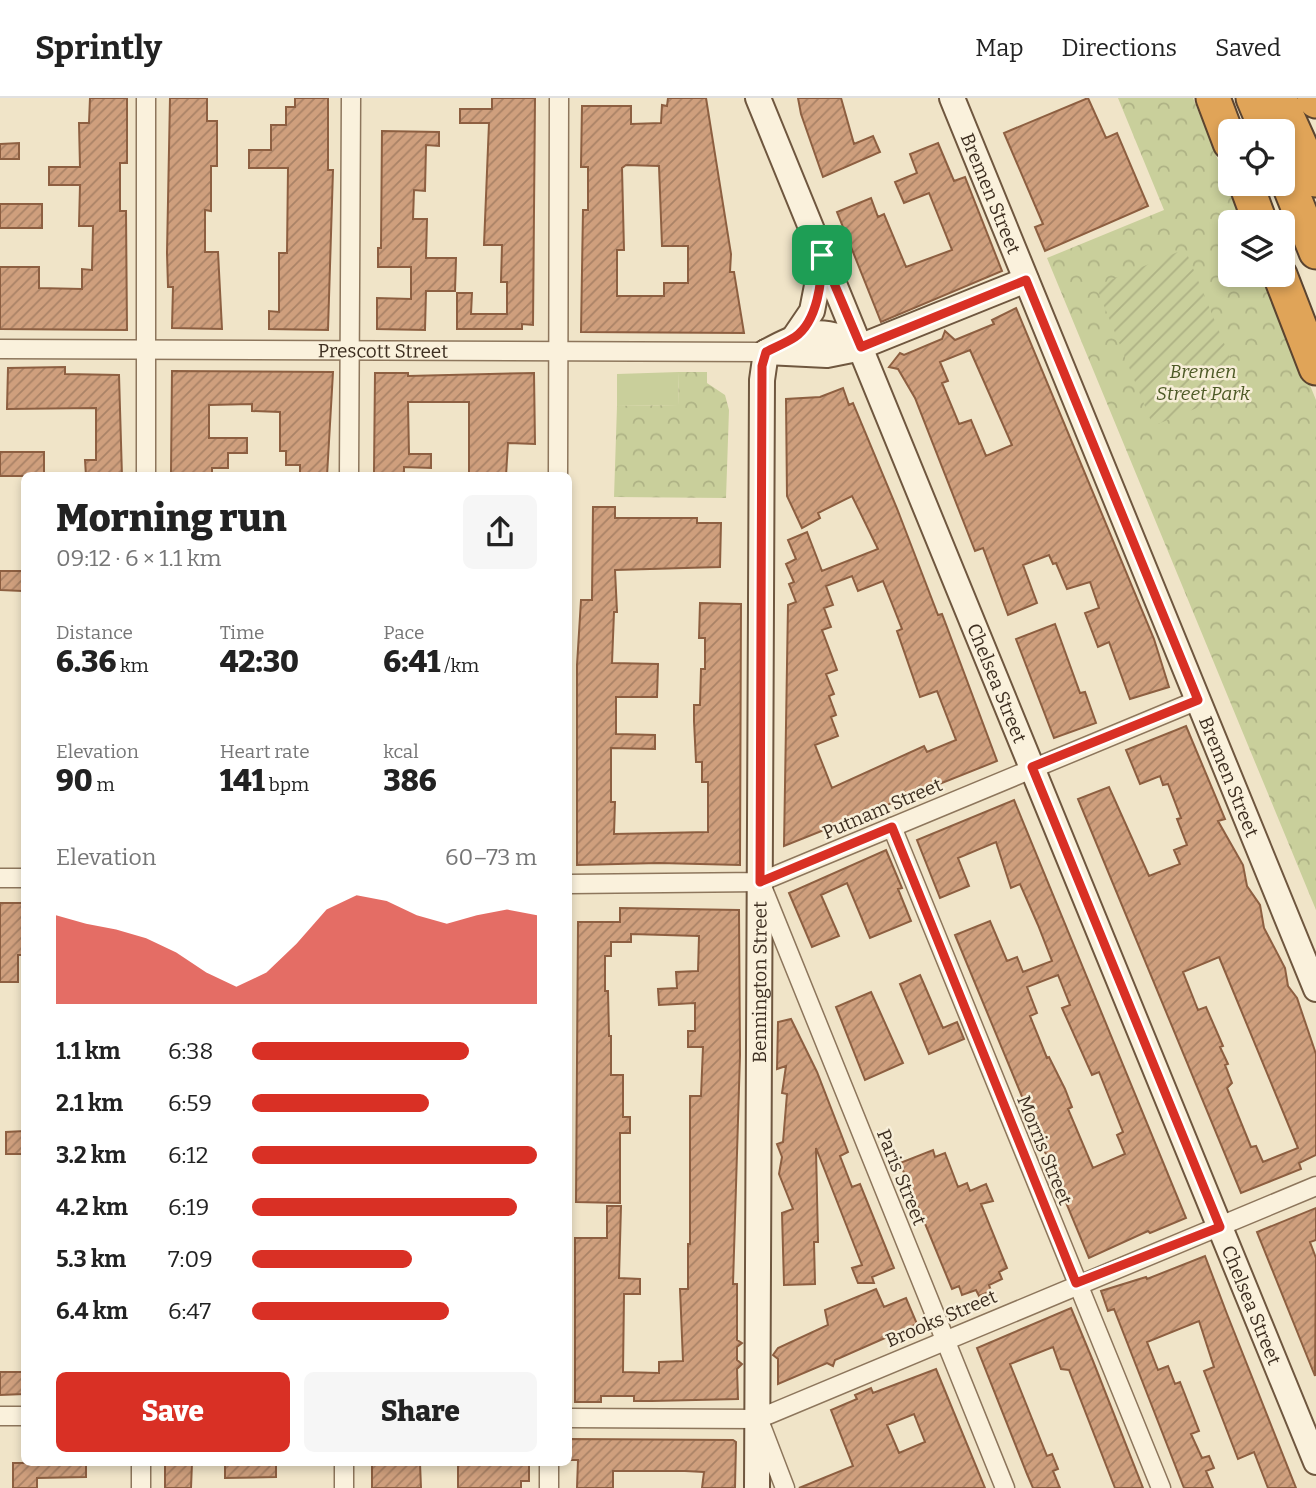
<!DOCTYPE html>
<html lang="en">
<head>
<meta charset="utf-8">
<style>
	:root { --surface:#fff; --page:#f6f6f6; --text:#222; --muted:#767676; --line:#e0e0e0; --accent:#d93025 }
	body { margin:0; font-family:Bitter,serif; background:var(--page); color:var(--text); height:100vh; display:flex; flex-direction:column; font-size:26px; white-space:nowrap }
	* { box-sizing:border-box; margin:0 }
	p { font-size:23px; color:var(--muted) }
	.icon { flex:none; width:38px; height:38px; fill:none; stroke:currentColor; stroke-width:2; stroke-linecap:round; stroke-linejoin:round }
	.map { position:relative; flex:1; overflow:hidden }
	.sheet { position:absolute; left:21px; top:374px; width:551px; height:994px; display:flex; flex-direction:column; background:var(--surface); border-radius:10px; box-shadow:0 4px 10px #0003 }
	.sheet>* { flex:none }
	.fabs { position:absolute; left:1218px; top:21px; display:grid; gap:14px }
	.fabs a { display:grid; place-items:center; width:77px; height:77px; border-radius:10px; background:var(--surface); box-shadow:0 4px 10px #0003; font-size:35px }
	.pin { position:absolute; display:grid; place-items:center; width:60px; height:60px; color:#fff; margin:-30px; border-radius:14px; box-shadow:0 4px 10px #0006 }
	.round { display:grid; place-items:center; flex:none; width:74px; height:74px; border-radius:10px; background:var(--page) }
	.summary { display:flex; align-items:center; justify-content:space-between; height:119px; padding:0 35px }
	h1 { font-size:38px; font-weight:800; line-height:52px }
	.metrics { display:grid; grid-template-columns:repeat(3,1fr); gap:10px; height:119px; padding:7px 35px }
	.metrics div { display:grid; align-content:center }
	.metrics b { font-size:30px; font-weight:800 }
	.metrics small { font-size:19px; font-weight:400 }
	.metrics p { font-size:19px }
	.chart { height:196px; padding:14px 35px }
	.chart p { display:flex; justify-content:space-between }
	.chart svg { width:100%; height:126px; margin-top:7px; fill:var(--accent); opacity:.7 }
	.cta { display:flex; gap:14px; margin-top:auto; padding:14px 35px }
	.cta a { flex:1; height:80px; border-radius:10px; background:var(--accent); color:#fff; font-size:28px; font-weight:800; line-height:80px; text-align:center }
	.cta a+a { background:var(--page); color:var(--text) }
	ul { padding:0 35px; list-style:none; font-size:23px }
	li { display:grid; grid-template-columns:112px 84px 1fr; align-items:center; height:52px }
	li i { height:18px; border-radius:9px; background:var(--accent) }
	header { display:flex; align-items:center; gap:42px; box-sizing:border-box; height:98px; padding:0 35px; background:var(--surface); border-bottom:2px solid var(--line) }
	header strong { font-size:33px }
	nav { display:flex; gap:38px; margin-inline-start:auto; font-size:24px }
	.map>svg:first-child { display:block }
	.grass { fill:#c9cf9b }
	.forest { fill:url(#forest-crowns) }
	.garden { fill:url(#garden-furrows) }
	.building { fill:url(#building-hatch); stroke:#8d5f41; stroke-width:2; fill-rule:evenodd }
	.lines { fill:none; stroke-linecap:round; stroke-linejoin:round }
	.street-casing { stroke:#8d765c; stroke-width:21 }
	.secondary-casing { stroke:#6f573f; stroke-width:28 }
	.highway-casing { stroke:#5b4430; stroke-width:37 }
	.street { stroke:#faf1dc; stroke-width:18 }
	.secondary { stroke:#faf1dc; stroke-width:24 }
	.highway { stroke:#e0a458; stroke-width:33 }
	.route-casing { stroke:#fff; stroke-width:14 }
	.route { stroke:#d93025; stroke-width:9 }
	.labels { text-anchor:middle; stroke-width:5; stroke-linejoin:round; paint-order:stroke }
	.street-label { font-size:19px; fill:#3d2e20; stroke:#f7eed8 }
	.park-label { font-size:19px; font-style:italic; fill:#4d5a26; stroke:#f7eed8 }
</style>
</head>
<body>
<header>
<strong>Sprintly</strong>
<nav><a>Map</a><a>Directions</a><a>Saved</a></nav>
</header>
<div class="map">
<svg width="1316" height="1390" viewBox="0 0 1316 1390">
	<defs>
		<pattern id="forest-crowns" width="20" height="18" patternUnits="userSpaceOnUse" patternTransform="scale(1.75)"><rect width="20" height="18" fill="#c9cf9b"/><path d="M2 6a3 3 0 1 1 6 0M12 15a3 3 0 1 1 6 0" fill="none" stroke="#aeb285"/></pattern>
		<pattern id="garden-furrows" width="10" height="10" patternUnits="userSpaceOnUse" patternTransform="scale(1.75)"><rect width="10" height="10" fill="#c9cf9b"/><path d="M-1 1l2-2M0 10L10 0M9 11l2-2" fill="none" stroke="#aeb285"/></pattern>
		<pattern id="building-hatch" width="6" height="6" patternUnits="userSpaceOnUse" patternTransform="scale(1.75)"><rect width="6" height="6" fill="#cf9f7d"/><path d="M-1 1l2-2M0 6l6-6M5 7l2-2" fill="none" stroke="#a98266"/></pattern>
	</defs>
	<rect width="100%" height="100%" fill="#f0e4c8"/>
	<!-- grass -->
	<path class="grass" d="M679,274l-1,33 -61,1v-32z"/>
	<!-- forest -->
	<path class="forest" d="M1118,0h75l50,124h-13v53h35l51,125v510l-269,-652 117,-48z
		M679,274h28v11l18,12 4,15 -3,88 -112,-1 3,-91 61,-1z"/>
	<!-- garden -->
	<path class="garden" d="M1185,151l58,140 -90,37 -57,-140z"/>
	<!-- building -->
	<path class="building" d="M90,0h37v65h-7v48h6l1,119 -127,-1v-62h39v21l43,1v-20l10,1 1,-44h-14l1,-41h-31v-18h31l-1,-44h10z
		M170,0h37v23h10v45h-6v45l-6,-1v42h13l4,77 -50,-1 1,-41h-5l-1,-34z
		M295,0h33v72h5l-5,160 -59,-1v-18l10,1v-59h8l1,-85h-39v-18h22v-25h15v-18h9z
		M492,0h43l-2,227 -11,-1v5h-65v-36h15l-1,21h36v-32h-6l1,-37h-18l5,-122h-29v-14h32z
		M668,0h38l25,156 -1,18h4l10,61 -163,-1 2,-122h5v-43h-7l1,-61h49v18l30,-1 1,-18 5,1zM626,67l33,1 3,80h26v37h-24v13h-47v-46h7l-2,-82z
		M798,0h43l13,46 19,-8 7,16 -57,25 -22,-63z
		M1088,0l18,40 11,-5 31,73 -103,45 -10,-24 8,-3 -39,-91z
		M382,33l57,1v14l-13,-1 -1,46 -11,-1 -1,29h14l-1,39h30l-1,33h-29l-1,39 -48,-1v-31l34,1v-32h-33v-19h3z
		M19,45v16h-19v-15z
		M938,45l16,38 11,-4 37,94 -121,51 -44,-110 34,-14 7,19 6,-3 22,53 46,-17 -23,-57 -25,10 -9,-21 22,-9 -7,-19z
		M0,106h42v24h-42z
		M1016,210l138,331 15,48 -39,12 -21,-57 -11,5 -13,-34 14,-5 -9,-26 -23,7 -11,-26 -3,1 -4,-9 -26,10 14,38 -29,12 -25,-67 -8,3 -60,-153 -17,-29 -9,-2 11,-14 4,2 38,-16 3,-8 10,9 39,-16 -2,-4zM970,252l42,95 -26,11 -15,-36 -12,4 -17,-41 6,-2 -8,-19z
		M65,269v7l54,1 3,101h-36l-1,-16h11v-52l-89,1 1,-41z
		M172,273l161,1 -6,104h-27v-11h-14v-14h-6v-39l-28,-1v-7l-43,1v33h38v15h-19v15h-16v6l-41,-1z
		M375,275h33v3l126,-3 1,71 -27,-1 -2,33h-37v-74h-61l1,52h22v14l-27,-1v6h-30z
		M843,290l6,17 4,-2 45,108 40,104 4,-1 55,147 -213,85 4,-241 8,-3 -7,-18 5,-2 -8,-18 10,-5 -8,-19 19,-8 15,39 56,-22 -26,-53 -34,17 2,5 -18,10 -15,-32 -1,-97 34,-2zM852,478l6,15 25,-10 19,48 -5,2 23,66 17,-6 19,49 -29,12 -3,-6 -92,42 -17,-43 23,-9 -7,-19 5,-2 -7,-19 5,-2 -8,-20 11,-4 -15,-40 9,-3 -7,-19 9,-3 -7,-19z
		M0,354h44v24h-44z
		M593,409h22v11h82v5h24l-1,44 -105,3 2,42h-3l-2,51 46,1 -1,33h-41v37l39,1v14l-44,-1v54h4l-1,32 94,-2v-50h-6v-20h-6l-2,-41v-16h6l1,-36h4v-31h-6l1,-35 41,1 -1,261 -81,-2 -82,2v-200l4,-65h11z
		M0,473h22v20l-22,-1z
		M1055,526l25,69 5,-1 11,31 -42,15 -38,-99z
		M1186,628l39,93 -7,2 25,44 4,21 13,19 4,23 21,40 3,18 9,12 19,56v101l-17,8 2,6 -60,24 -163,-394 31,-12 40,89 31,-12 -6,-14 13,-5 -10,-26 4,-1 -13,-34 -5,1 -3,-9 -20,8 -14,-34zM1219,859l79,191 -35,14 -7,-16 -5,1 -24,-59 5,-5 -7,-18 3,-1 -8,-17 3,-1 -17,-39 -8,3 -15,-38z
		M1014,702l172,418 -36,15 -2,-2 -59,27 -134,-323 35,-14 17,40 10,-4 6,15 29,-11 -14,-36 -18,-41 -9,4 -15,-46 -38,16 11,28 -29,12 -23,-58zM1058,877l12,30 -8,3 30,67 7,-3 24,60 -6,3 8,19 -32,14 -25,-59 4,-2 -7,-18 -16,-32 -2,1 -17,-42 7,-3 -10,-26z
		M886,752l16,38 -4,1 13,32 -41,17 -23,-55 -26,12 18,41 -27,11 -23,-54z
		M0,805h24v52h-6v27h-18z
		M620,810l119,2 1,145 -7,229h4v56l5,3 -5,4v13l5,4 -5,5 1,30 -86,2h-18v-5h-33v6h-26v-164h32v-32h14l-2,72 21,1v15h-16l-1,78 36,1v-11l24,-1 -3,-72h8v-45h2v-148h11l2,-49h-15v-16h7v-28l-36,2 -1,-16 19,-1 -1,-16 22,-1 1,-35 -68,-2v8h-20v14h-6v35h3l1,45h2v39h12v42h7v16h-10v70l-44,-1 2,-280h42z
		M920,877l23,53 14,-6 7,17 -35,15 -29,-70z
		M871,894l32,71 -38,17 -29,-73z
		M791,921l26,53 31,80 -8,4 12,31 8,-3 34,84 -22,9 2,6h-16l-6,-15 10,-3 -46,-117 2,94h-4l1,42 -31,1 -2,-72 11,-4 -14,-35 3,-17 -5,-13 6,-2 4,-48 -5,-1 4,-27 -9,3 1,-47z
		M24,1033v23h-18v-22z
		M933,1052l2,7 10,-4 13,34 9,-4 3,8 16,-7 7,17 -12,3 26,64 -8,4 3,7 -13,6 2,6 -12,5 -3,-6 -14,5 -3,-9 -7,3 -52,-126z
		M1316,1110v32l-6,2 6,16 -1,118 -58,-144z
		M1205,1158l22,58 69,174h-28l-14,-36 -16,7 -34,-88 10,-4 -15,-46 -52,21 11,28 10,-4 7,18 5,-2 19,49 -8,3 11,24 7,-2 5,12 -8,3 7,17h-29l-70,-179 -6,2 -7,-20 45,-14 1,2z
		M876,1191l8,18 22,-9 11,26 -82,36 -2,6 -6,-3 -49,21v-25l-5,-4 5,-7 50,-23 -3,-15z
		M1071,1210l22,53 50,127h-28l-46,-118 -8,-1 -8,-22 -43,17 37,92 5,-2 6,15 -5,2 7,17h-27l-6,-14 -50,-126z
		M936,1271l49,119h-186l54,-22 -22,-56 26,-11 -2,-4 16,-7 2,5zM914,1316l11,28 -26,11 -12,-28z
		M0,1274h24v22l-24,1z
		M571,1341l162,1 3,2 -1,46h-33l2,-16 -19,-1h-72v17h-36l1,-28h-7z
		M13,1365h73v14l-49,1v10h-24z
		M165,1365h27l-1,25h-26z
		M225,1365h51v14l-51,1z
		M372,1365h48l1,25h-49z
		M458,1365h71v18h-8v7h-63z"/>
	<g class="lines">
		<!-- street casing -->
		<g class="street-casing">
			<g id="street">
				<path id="s1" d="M0,251l766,3"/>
				<path d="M146,378v-378"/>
				<path d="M349,378l2,-378"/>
				<path d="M558,378l1,-378"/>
				<path d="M892,729l269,661"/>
				<path d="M0,780h24"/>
				<path d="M569,786l191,-2 438,-182"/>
				<path d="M763,791l242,599"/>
				<path d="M0,1318h24"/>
				<path d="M569,1320l189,1 558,-233"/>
				<path d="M762,1330l23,60"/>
				<path d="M549,1365v25"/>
				<path d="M141,1390v-25"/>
				<path d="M344,1390v-25"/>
			</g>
		</g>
		<!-- secondary casing -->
		<g class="secondary-casing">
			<g id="secondary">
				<path id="s2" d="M758,0l558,1364"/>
				<path id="s3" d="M952,0l364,891"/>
				<path d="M795,238l17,-25 10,-51"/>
				<path d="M766,254l61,3 25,-5 174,-70"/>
				<path d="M766,254c35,-19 57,-28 95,-5"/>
				<path id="s4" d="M757,1390l5,-1108 4,-28"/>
			</g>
		</g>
		<!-- highway casing -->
		<g class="highway-casing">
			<path id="highway" d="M1213,0l17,45
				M1253,0l14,33
				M1279,0l37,82
				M1314,0l2,3
				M1283,72l33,82
				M1246,86l14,38
				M1280,177l36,93"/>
		</g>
		<!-- street -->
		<use href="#street" class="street"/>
		<!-- secondary -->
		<use href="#secondary" class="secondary"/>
		<!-- highway -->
		<use href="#highway" class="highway"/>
	</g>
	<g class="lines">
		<!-- route casing -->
		<g class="route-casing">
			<path id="route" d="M822,157l39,92 165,-67 172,420 -166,67 188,460 -144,56 -184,-456 -132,55 2,-516 4,-14c9,-5 20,-9 29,-15 23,-16 27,-57 27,-82z"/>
		</g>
		<!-- route -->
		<use href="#route" class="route"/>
	</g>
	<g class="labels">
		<!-- street labels -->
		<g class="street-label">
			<text dy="7" stroke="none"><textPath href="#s3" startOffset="103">Bremen Street</textPath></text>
			<text dy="7" stroke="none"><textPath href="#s1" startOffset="383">Prescott Street</textPath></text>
			<text dy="7" stroke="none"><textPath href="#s2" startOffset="632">Chelsea Street</textPath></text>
			<text dy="7" stroke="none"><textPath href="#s3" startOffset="733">Bremen Street</textPath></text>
			<text transform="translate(882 710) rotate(-23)" y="7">Putnam Street</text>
			<text dy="7" stroke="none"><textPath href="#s4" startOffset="506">Bennington Street</textPath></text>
			<text transform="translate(1045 1052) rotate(68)" y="7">Morris Street</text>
			<text transform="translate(902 1079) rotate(68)" y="7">Paris Street</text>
			<text dy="7" stroke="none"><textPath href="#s2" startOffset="1304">Chelsea Street</textPath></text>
			<text transform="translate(941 1220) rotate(-23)" y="7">Brooks Street</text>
		</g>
		<!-- park labels -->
		<g class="park-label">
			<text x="1203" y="280">Bremen<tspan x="1203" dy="22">Street Park</tspan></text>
		</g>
	</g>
</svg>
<div class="fabs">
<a><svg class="icon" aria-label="locate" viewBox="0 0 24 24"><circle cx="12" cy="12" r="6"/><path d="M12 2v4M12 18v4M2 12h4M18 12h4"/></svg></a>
<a><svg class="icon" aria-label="layers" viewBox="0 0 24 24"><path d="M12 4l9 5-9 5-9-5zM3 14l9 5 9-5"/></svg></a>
</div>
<div class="pin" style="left:822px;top:157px;background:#1e9e55"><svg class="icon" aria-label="arrive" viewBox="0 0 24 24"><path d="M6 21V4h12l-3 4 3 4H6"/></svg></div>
<section class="sheet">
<div class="summary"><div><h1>Morning run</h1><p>09:12 · 6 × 1.1 km</p></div><a class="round"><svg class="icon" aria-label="share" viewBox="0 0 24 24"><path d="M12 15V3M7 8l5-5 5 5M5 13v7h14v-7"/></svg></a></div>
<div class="metrics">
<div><p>Distance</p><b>6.36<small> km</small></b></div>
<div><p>Time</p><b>42:30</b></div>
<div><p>Pace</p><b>6:41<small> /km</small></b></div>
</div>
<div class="metrics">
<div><p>Elevation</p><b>90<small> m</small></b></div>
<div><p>Heart rate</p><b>141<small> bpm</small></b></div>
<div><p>kcal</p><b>386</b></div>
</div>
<div class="chart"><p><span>Elevation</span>60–73 m</p>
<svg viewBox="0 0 160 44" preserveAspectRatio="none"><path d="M0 44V13L10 16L20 18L30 21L40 26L50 33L60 38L70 33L80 23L90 11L100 6L110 8L120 13L130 16L140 13L150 11L160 13V44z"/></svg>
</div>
<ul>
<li><b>1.1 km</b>6:38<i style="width:76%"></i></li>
<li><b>2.1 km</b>6:59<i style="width:62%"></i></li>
<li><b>3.2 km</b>6:12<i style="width:100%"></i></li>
<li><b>4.2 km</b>6:19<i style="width:93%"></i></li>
<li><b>5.3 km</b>7:09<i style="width:56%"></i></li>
<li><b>6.4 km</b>6:47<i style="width:69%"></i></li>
</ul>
<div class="cta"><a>Save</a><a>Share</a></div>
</section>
</div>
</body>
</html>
